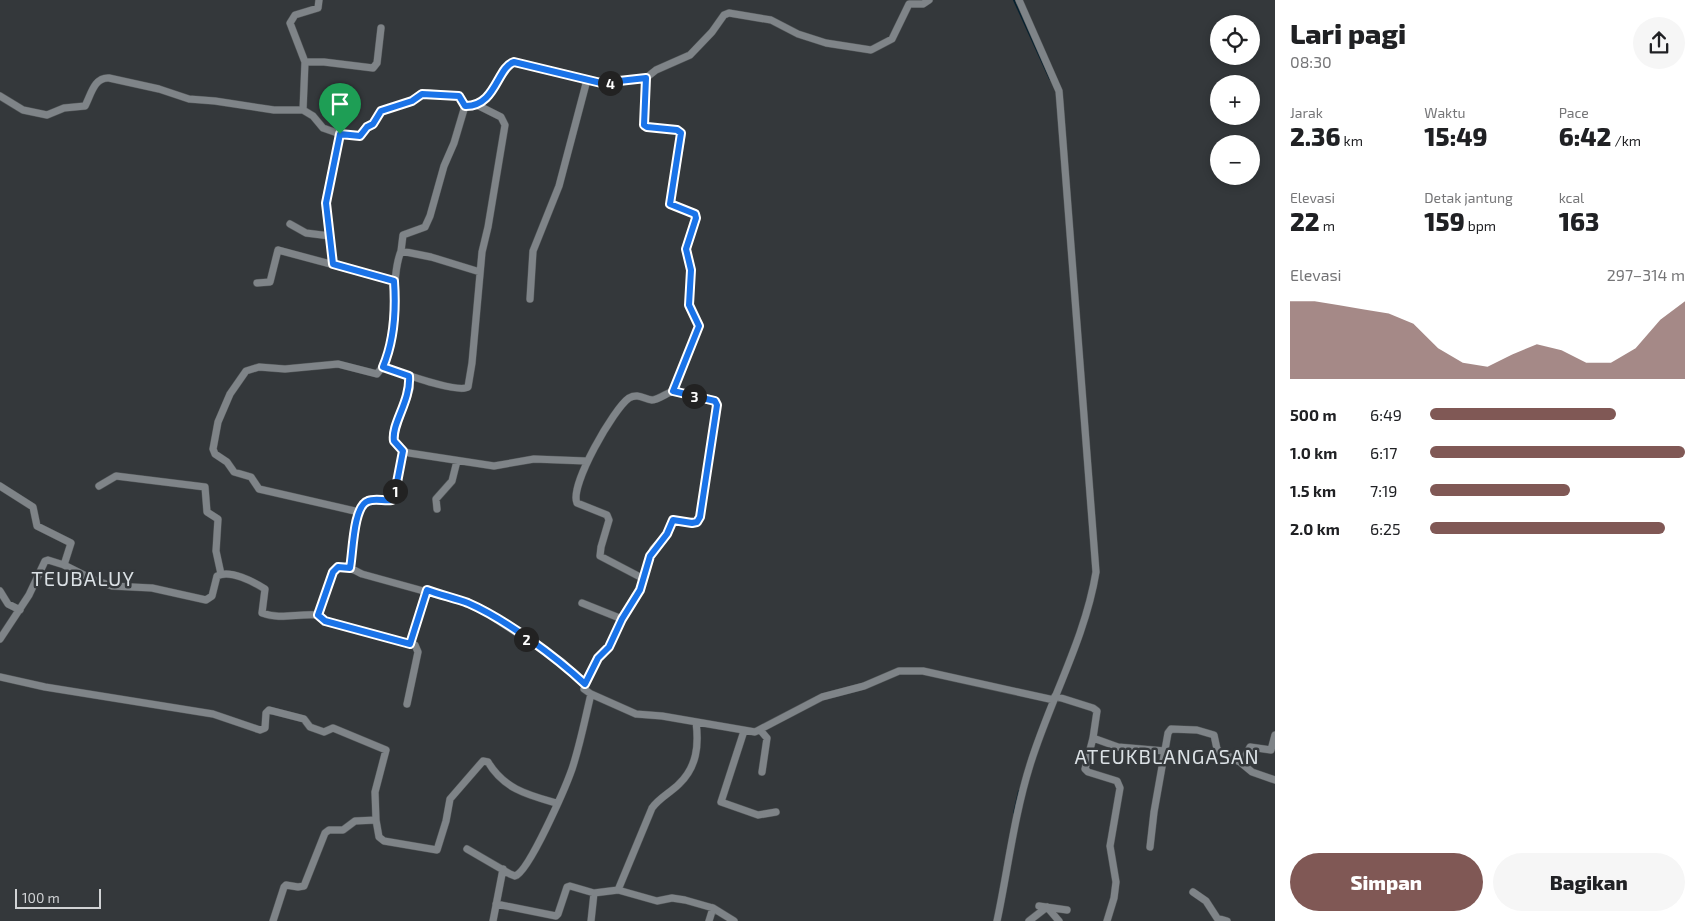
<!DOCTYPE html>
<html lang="id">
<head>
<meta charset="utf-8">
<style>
	:root { --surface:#fff; --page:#f6f6f6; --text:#202124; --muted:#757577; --accent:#805855 }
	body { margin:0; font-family:"Exo 2",sans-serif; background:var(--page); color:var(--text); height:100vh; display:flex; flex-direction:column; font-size:19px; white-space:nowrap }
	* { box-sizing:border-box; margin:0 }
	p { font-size:16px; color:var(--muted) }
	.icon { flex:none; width:28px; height:28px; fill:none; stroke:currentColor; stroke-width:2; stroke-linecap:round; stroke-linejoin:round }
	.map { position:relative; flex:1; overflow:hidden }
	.side { display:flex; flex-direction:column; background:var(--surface); width:425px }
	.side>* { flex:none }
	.fabs { position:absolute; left:1210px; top:15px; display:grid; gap:10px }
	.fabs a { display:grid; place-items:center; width:50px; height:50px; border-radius:50%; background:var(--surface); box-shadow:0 2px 8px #0003; font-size:25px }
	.scale { position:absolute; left:15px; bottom:12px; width:86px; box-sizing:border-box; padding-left:5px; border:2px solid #d1d3d5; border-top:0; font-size:14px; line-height:18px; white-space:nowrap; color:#d1d3d5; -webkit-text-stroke:4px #34383b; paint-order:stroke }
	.pin { position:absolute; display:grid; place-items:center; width:42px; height:42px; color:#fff; margin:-51px -21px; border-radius:50% 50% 50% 0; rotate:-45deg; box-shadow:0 0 5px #0007 }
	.pin .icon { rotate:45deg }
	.km { position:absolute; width:25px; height:25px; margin:-12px; border-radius:50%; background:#222; color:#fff; font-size:14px; line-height:25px; text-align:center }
	.round { display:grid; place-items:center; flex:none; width:52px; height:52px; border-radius:26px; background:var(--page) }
	.summary { display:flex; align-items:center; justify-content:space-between; height:85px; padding:0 15px }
	h1 { font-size:28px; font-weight:800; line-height:38px }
	.figures { display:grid; grid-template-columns:repeat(3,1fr); gap:8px; height:85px; padding:5px 15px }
	.figures div { display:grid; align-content:center }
	.figures b { font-size:25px; font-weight:800 }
	.figures small { font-size:14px; font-weight:400 }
	.figures p { font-size:14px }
	.chart { height:140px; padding:10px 15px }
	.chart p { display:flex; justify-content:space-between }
	.chart svg { width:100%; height:90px; margin-top:5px; fill:var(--accent); opacity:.7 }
	.cta { display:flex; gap:10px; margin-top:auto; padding:10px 15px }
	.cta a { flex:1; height:58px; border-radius:30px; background:var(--accent); color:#fff; font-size:20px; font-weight:800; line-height:58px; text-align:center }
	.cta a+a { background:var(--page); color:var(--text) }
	ul { padding:0 15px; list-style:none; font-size:16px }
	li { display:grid; grid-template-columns:80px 60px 1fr; align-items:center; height:38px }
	li i { height:12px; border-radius:6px; background:var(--accent) }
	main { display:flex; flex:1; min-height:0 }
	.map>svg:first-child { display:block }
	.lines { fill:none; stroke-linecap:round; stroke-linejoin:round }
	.stream { stroke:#05202f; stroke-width:2 }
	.minor-casing { stroke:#525658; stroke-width:8 }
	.minor { stroke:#7f8488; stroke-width:7 }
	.route-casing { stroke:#fff; stroke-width:10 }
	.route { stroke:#1a73e8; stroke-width:6 }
	.labels { text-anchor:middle; stroke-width:5; stroke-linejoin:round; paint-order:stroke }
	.quarter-label { font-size:20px; letter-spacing:1px; fill:#dbe1e5; stroke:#34383b }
</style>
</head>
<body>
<main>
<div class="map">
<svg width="1275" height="921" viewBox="0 0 1275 921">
	<rect width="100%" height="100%" fill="#34383b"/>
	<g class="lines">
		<!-- stream -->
		<path class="stream" d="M1014,0l36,79
			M1014,813l5,-22"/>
		<!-- minor casing -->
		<g class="minor-casing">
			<path id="minor" d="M305,62h19l49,6 4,-5 4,-35
				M646,78l-2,47 3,2 30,3 5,5 -12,69 25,11 1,3 -10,31 5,21 -2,35 10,21 -26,65 42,10 2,4 -17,112 -3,5 -5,1 -19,-3 -6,14 -14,15 -13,41 -18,29 -13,28 -11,11 -14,31 7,5 45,20 26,2 93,16 67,-35 42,-11 35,-15h24l131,29
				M0,96l23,14 24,5 17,-7 21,-2c6,-11 9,-29 24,-28l50,11 30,10 26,2 59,9h29l10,6 10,12 20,7 15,1 9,-9 6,-3 8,-13 31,-10 8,-7 8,-1 31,3 6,10 -11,37 -10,23 -14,50 -5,11 -22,8 -2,16
				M465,106c31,1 32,-39 49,-44l87,21 45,-5 10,-8 34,-15 22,-23 12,-17 5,-2 42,7 27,14 28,9 45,7 21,-11 17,-35h14l6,-4
				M303,110l2,-48 -15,-39 5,-8 23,-7 1,-8
				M290,224l16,9 24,3
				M333,264l-8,-61 15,-69
				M257,283l13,-1 8,-32 116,31
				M530,299l3,-48 26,-65 28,-106
				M383,367c14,4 74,27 85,20l4,-24 10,-111 6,-25 17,-102 -4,-8 -26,-13
				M409,376l1,13 -17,47 1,5 9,10 6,2 85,13 40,-7 52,2
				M0,486l33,21 4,19 34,17 -7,22 30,15 18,6 40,2 54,12 6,-4 5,-20c13,-7 37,6 48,13l-3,24c18,7 37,0 56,2l15,-43c9,-9 19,-3 29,2l105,29 21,11 74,48 23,22
				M99,486l17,-10 89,11 2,25 11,7 -2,32 5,23
				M437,509l-1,-10 16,-18 5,-20
				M359,512l-100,-23 -8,-12 -17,-5 -7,-10 -12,-8 -2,-5 5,-27 12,-28 16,-23 13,-4 26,2 53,-5 39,10c27,-30 10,-87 24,-123l30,6 49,15
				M350,568c3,-15 3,-62 18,-67 6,-3 16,0 24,-1l2,-3 9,-46
				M644,579l-44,-23 1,-9 8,-27 -2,-5 -30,-12c-8,-17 37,-95 52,-105 9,-5 15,1 23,2 6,0 15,-7 21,-9
				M0,591l8,13 12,6
				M582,603l40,16
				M318,615l7,6 90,24 3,7 -11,52
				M0,639l29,-44 16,-34 3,-1 16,5
				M410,644l17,-54
				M0,677l45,10 168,27 47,16 5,-2 1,-15 3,-3 35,9 6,8 14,5 9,-4 53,22 -11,42 1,28
				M1055,696l38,12 4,3 -4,27 -8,31 3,3 29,9 3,7 -10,58 6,36 -2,16 -7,23
				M744,731l-23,71 37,13 18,-3
				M761,731l6,7 -5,34
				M1093,738l25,9 47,4
				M1242,763l8,-16 21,3 4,-15
				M1150,847l4,-35 14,-79 3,-4 26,1 17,5 3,14 3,3 20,10 12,10 23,8
				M467,849l43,25 5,2c14,-4 51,-90 57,-107 8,-24 13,-50 19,-75
				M618,890l34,-82c7,-10 18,-15 27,-24 18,-17 20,-39 17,-62
				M1193,892l13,9 11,17 10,3
				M496,904l60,12 2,-2 9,-27 3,-1 24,7 24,-3 39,11 15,-3 13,2 28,8 -4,13
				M1039,906l28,4
				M713,908l21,13
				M273,921l11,-34 2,-2 12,2 6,-1 21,-53 4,-3h14l12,-9 21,-1 3,17 5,4 53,9 9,-29 4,-22 33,-38 5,1c16,27 40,33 68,41
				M493,921l10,-52
				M591,921l3,-28
				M997,921c11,-52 17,-105 33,-156 20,-65 55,-126 66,-193l-36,-469 -1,-12 -40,-91
				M1029,921l18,-14 12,14"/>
		</g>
		<!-- minor -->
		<use href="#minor" class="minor"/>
	</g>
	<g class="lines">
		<!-- route casing -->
		<g class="route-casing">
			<path id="route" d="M514,62l87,21 45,-5 -2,47 3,2 30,3 4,3 -11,71 25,10 1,4 -10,31 5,21 -2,35 10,21 -26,65 42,10 2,4 -17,112 -3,5 -5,1 -19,-3 -6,14 -17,22 -10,34 -18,29 -13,28 -11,11 -13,26c-29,-27 -80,-65 -117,-81 -13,-5 -28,-8 -41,-13l-17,54 -85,-23 -7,-6 15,-43 5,-5 12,1c3,-15 3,-62 18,-67 6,-3 16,0 24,-1l2,-2 9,-47 -9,-10c-3,-17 17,-40 15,-65l-26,-9c11,-26 13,-58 11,-86l-61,-17 -7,-61 14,-69 20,2 7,-9 6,-3 8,-13 31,-10 10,-7 37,2 6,10c31,1 32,-39 49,-44z"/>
		</g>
		<!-- route -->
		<use href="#route" class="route"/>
	</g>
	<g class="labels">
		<!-- quarter labels -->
		<g class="quarter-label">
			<text x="83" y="586">TEUBALUY</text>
			<text x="1167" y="764">ATEUKBLANGASAN</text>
		</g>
	</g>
</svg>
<div class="fabs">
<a><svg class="icon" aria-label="locate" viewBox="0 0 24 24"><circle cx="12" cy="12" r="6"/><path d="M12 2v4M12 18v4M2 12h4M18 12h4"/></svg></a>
<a>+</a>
<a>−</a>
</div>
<div class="scale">100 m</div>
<div class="pin" style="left:340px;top:134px;background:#1e9e55"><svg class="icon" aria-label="arrive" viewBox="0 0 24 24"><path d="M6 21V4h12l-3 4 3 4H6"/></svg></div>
<b class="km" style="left:395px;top:491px">1</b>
<b class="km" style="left:526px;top:639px">2</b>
<b class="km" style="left:694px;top:396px">3</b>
<b class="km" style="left:610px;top:83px">4</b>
</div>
<section class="side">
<div class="summary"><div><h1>Lari pagi</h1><p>08:30</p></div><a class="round"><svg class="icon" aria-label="share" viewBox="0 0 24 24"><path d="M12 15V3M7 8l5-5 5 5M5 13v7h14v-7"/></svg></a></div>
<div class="figures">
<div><p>Jarak</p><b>2.36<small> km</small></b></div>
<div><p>Waktu</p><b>15:49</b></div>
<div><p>Pace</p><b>6:42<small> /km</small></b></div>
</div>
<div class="figures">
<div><p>Elevasi</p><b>22<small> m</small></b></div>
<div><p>Detak jantung</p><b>159<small> bpm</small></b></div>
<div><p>kcal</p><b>163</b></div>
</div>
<div class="chart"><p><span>Elevasi</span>297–314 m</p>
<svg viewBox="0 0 160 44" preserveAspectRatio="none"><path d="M0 44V6L10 6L20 8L30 10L40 12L50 17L60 29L70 36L80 38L90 32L100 27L110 30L120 36L130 36L140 29L150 15L160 6V44z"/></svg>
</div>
<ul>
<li><b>500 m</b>6:49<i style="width:73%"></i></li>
<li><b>1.0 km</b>6:17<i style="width:100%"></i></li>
<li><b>1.5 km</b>7:19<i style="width:55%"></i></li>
<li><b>2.0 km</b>6:25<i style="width:92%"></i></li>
</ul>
<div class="cta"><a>Simpan</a><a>Bagikan</a></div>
</section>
</main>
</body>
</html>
